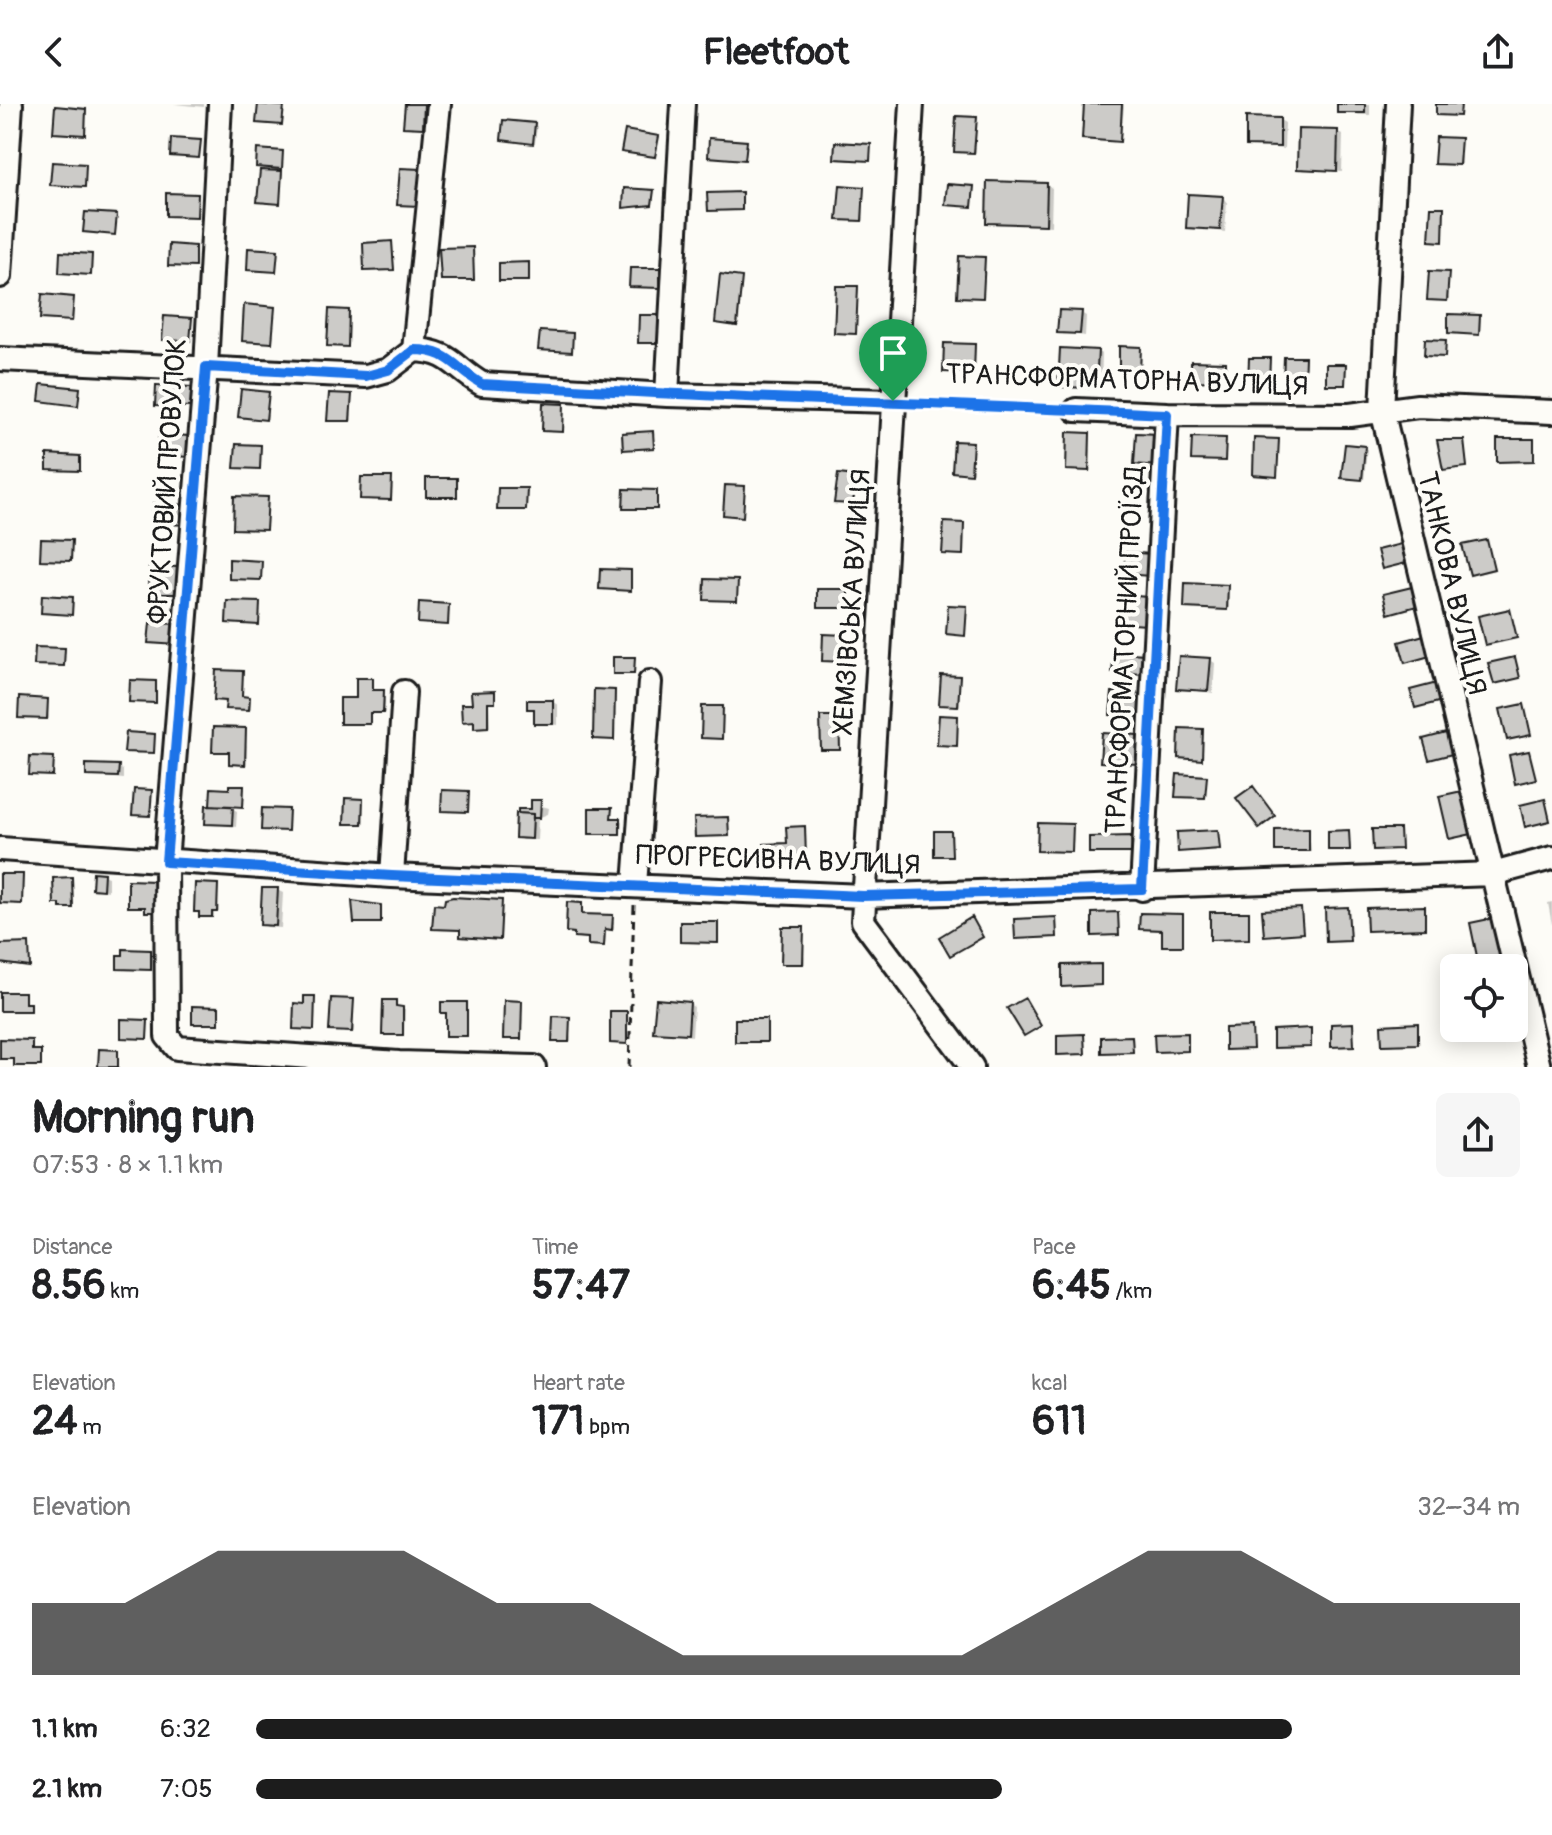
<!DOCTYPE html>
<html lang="en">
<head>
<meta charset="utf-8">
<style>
	:root { --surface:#fff; --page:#f6f6f6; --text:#202124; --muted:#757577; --accent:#1c1c1c }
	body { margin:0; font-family:Pangolin,sans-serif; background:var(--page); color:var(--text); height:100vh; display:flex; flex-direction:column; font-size:30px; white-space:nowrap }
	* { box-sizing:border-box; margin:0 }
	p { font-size:26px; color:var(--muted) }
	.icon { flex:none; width:44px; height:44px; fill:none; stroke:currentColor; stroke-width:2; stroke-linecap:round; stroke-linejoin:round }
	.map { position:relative; height:963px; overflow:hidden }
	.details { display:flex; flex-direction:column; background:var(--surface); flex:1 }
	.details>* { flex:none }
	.fabs { position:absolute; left:1440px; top:850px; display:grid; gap:16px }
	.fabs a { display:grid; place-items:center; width:88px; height:88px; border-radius:12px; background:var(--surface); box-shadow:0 4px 20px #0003; font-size:40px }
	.pin { position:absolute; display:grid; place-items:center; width:68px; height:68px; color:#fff; margin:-82px -34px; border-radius:50% 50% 50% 0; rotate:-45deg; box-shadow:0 0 8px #0007 }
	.pin .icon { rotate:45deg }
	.round { display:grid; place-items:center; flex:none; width:84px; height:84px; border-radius:12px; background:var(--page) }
	.headline { display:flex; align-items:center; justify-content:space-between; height:136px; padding:0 32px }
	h1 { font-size:44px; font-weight:800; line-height:60px }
	.figures { display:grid; grid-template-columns:repeat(3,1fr); gap:12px; height:136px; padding:8px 32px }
	.figures div { display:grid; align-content:center }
	.figures b { font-size:40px; font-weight:800 }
	.figures small { font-size:22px; font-weight:400 }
	.figures p { font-size:22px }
	.chart { height:224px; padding:16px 32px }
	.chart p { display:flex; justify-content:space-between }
	.chart svg { width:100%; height:144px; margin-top:8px; fill:var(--accent); opacity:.7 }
	ul { padding:0 32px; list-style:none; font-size:26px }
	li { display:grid; grid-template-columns:128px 96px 1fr; align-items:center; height:60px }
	li i { height:20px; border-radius:10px; background:var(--accent) }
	header { display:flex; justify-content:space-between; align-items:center; height:104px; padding:0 32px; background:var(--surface); font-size:36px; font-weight:800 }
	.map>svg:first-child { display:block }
	.shadow { fill:#0003 }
	.building { fill:#cccbc8; stroke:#1c1c1c; stroke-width:2 }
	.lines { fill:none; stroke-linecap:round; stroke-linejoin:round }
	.minor-casing { stroke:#1c1c1c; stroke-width:28 }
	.path { stroke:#1c1c1c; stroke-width:3; stroke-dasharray:8 6; stroke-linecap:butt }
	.minor { stroke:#fdfcf7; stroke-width:22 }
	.route-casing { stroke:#fff; stroke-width:16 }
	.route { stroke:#1a73e8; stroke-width:10 }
	.labels { text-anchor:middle; stroke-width:8; stroke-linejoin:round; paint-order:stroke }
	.street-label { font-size:28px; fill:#1c1c1c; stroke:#fdfcf7 }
</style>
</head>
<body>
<header><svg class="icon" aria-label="back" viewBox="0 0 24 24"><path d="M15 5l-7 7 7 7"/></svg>Fleetfoot<svg class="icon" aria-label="share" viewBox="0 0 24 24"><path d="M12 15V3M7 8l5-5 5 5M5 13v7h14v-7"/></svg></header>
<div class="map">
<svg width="1552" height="963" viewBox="0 0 1552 963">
	<rect width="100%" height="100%" fill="#fdfcf7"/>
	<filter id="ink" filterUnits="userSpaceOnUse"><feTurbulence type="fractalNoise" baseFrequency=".0125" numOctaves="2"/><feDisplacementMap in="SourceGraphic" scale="16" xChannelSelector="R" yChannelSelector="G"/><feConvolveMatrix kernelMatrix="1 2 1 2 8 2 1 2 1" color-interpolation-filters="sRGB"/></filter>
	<g filter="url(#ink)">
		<!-- shadow -->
		<path class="shadow" d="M174,0h30v3z
			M1086,0h38l-3,38 -37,-4z
			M1339,0h31v11l-26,-1 -5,-2z
			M976,15v34l-18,-1z
			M1280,16l5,3 -1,26 -36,-4z
			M504,18l33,4 -2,17 -30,-3z
			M1338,28l5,3 -1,37 -43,-4z
			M1460,36l1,25 -23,-1z
			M281,69v31l-20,-2z
			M1047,81l5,3 -1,38 -63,-4z
			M863,85l1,32 -23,-1z
			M1222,94l5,3 -2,31 -37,-5z
			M1444,105v33l-11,-1 -1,-1z
			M392,139l3,27h-29z
			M472,145l3,30h-32z
			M984,155v39l-23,-1z
			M1448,170l1,27 -18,-1z
			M741,175l-2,47 -20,-3z
			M857,184v45h-19z
			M73,195l1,22 -30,-2z
			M274,204l-1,34 -27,-2z
			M349,208v35l-18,-1z
			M1081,209l5,3 -1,20 -25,-4z
			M1097,248l5,2 -1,36 -41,-4z
			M268,290v25l-26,-2z
			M351,292l1,25h-21z
			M1090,331l1,36 -21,-1z
			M1278,337v36l-23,-3z
			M1464,338l4,25 -23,2z
			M972,340l1,29 -17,-1z
			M1346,342l21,3 -3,31 -19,-2z
			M855,374v26l-17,-1z
			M744,384v29l-18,-2z
			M267,395v31l-30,-2z
			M963,421l1,30 -18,-1z
			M1487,438l8,28 -22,5 -2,-1z
			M1228,483l1,22 -41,-2z
			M966,504v27l-16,-1z
			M845,533l1,24h-20z
			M1210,556l5,3 -2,30 -34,-5z
			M243,569v25l8,2v10l-22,-1z
			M960,574v28l-17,-1z
			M373,576l1,12 11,1v20h-14v11h-28z
			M156,579l1,20 -26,-2z
			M614,588l1,48 -18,-1z
			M495,589l1,10h-7l1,24 -12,1 -2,-7h-10l8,-16z
			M48,597l1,18 -27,-1z
			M553,598l5,3v20l-22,-2 -2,-12 -5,-3z
			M1524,602l8,30 -21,4 -2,-1z
			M722,604l1,30h-18z
			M839,614l2,32h-16l-2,-1z
			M958,614v28l-17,-1z
			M246,626l1,35 -15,-1 -1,-12h-15z
			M118,663l5,3v9l-35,-4z
			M245,684l-1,19 -16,-1 9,5 -1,16 -29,-4 5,-33z
			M363,697l1,23h-16z
			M1545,697l6,21 -24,4z
			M540,698l2,4 7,2 -1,6 -10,4 -1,22h-15l-5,-3 8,-22 -5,-3 13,-1z
			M611,706l2,10 9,1 -1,13 -30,-1z
			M728,715l2,17h-33z
			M805,724l2,31 -41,-1 23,-13z
			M1309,726l2,21 -34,-1z
			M103,771l5,2v14l-14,-3z
			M217,782l2,26h-5v5l-11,-1z
			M277,786l6,3 -2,35 -14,-1 -5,-3z
			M502,798l-1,38 -37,-3 -2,-7 -26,-2z
			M1552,798v23l-4,-22z
			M582,801l1,11 31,2v11h-8l-1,17 -13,-1 -2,-7 -14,-2z
			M1348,806l3,31 -21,1z
			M1249,810l1,25h-36z
			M974,817l10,17 -32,17z
			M803,825l2,35h-20z
			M315,894v32l-18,-1 9,-23z
			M353,897l1,31 -22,-2z
			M396,898l1,6 8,2 -1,25 -18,-1z
			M521,899l1,36 -15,-1z
			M467,900l1,32h-18l-2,-23 -5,-1z
			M689,900l5,3 -2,29 -37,-5z
			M627,909l1,31 -14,-1 -2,-1z
			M1514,911l4,22 -25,4 -3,-13h24z
			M569,915l2,23 -15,-1z
			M1417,922l3,18h-36z"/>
		<!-- building -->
		<path class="building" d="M258,0l26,2 -2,19 -26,-2z
			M405,0h19l-1,24 -20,-1z
			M1084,0h38l-2,38 -38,-3z
			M1337,0h28v9h-28z
			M1436,0h25l-1,12 -24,-1z
			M55,2l31,3 -1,26 -32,-2z
			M956,12l21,1 -3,36 -20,-1z
			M1246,13l34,1v29l-34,-1z
			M503,16l32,3 -2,21 -32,-4z
			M1298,25l40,1 -1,41 -40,-2z
			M625,26l34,6 -4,21 -34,-5z
			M1436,33l25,1 -2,27 -25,-1z
			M171,34l30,2 -2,18 -29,-2z
			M709,34l38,3 -2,19 -37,-3z
			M835,38l36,2 -1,17 -36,-2z
			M257,45l26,2 -1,18 -26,-2z
			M52,58l34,2 -1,23 -35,-2z
			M400,64l21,1 -2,37 -22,-1z
			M260,66l22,1 -2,33 -23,-2z
			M987,77l60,2 -1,42 -60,-2z
			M947,80l27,2 -2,21 -27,-2z
			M840,81l24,2 -2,34 -25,-1z
			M624,84l30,2 -2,15 -29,3z
			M742,88v18l-34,1 -1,-18z
			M166,89l32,1 -1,23 -31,-1z
			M1188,90l35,2 -3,34 -34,-2z
			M1431,103h13l-1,35 -14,-1z
			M85,108l32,2 -2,21 -32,-3z
			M392,137l2,29 -30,1 -1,-28z
			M169,140l26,2v21l-27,-1z
			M473,143l1,33h-33l-2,-32z
			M248,144l30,2 -2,22 -29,-2z
			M60,148l32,2 -1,21 -32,-2z
			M959,152l26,1 -2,41 -26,-1z
			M529,158v19h-30v-18z
			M630,164h30v20l-31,-1z
			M1429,167l20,1 -2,29 -20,-1z
			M720,170l22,3 -5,49 -22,-3z
			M836,182h22l-2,48 -22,-1z
			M42,190l32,3 -2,24 -32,-2z
			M244,200l31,3 -3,36 -30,-2z
			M329,205l20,1 -1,37 -21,-1z
			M1059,206l23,1 -2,23 -23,-1z
			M1448,210l32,1 -1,20 -31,-2z
			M639,211h20l-1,28h-20z
			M164,212l28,2 -2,23 -28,-1z
			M540,227l33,2 -1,19 -34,-2z
			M1425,235l21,1 -1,17 -21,-1z
			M944,239l31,1 -1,29 -31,-1z
			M1119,242l22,1 -1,26 -21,-1z
			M1060,244l38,2 -2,38 -38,-1z
			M1284,253h21l-1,27 -21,-1z
			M1249,254h21l-1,25h-21z
			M1191,257l35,1v20l-35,-1z
			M1326,260h20l-1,21h-19z
			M41,280l39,4 -2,18 -39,-5z
			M156,281l36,2 -1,20 -36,-1z
			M241,285l28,3 -3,28 -28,-3z
			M329,289l23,1 -2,27h-23z
			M543,299l21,1 -1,28 -21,-1z
			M653,327l1,17 -31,2 -1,-17z
			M1067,328l23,1 -1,38 -23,-1z
			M1136,329l23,1 -2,32 -23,-2z
			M159,330l30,2v21l-32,-2z
			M1192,333l34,1 -1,23 -34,-1z
			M1254,334l25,1 -2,38 -24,-2z
			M1497,335h37v22l-37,1z
			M1437,336h27l3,27 -24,3z
			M954,337l19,1 -2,32 -19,-2z
			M236,340l25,1 -1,24 -26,-1z
			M1345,340l20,2 -3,34 -21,-2z
			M47,350l33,2v15l-33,-1z
			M838,370l18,2 -3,28 -19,-1z
			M361,373h31l-1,23 -31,-1z
			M426,374h31v19h-31z
			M725,381l20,1 -2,31 -20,-2z
			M498,384h29l-1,22h-29z
			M624,385l33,1v19h-34z
			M234,392l34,1 -2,33 -33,-1z
			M153,399l33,2 -1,20 -33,-2z
			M944,418l20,1 -1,32 -21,-1z
			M41,435l31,1 -1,21 -31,-1z
			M1487,436l7,29 -24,6 -8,-30z
			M1401,440l5,19 -24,6 -5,-19z
			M1125,448l26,2 -1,22 -26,-2z
			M229,455l33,2 -1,19 -32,-1z
			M149,462l30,1v27h-31z
			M600,465l31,1v21l-32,-2z
			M705,475l33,1 -1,21 -33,-1z
			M1185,479l43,2 -1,25 -43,-2z
			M1412,483l5,19 -29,8 -5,-20z
			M817,485h31v19h-31z
			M42,491l31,2 -1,18 -31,-2z
			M1122,491l26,2 -2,28 -26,-2z
			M227,497l33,1 -1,23 -33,-2z
			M419,498l30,2 -1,21 -30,-2z
			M948,501l19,1 -2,30 -19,-2z
			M1510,505l7,29 -32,7 -7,-29z
			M150,519l29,1 -1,21 -30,-2z
			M823,530l22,1v27l-23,-1z
			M1424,531l6,21 -25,7 -6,-21z
			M35,543l30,1 -1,18 -30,-1z
			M1114,548l31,2 -2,20 -31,-2z
			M1179,552l32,2 -3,33 -32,-2z
			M613,553h22l-1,17h-21z
			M1515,553l5,21 -26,6 -6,-21z
			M216,566l27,1 -1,25 8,1 -1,13 -24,-1 1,-8 -12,-1z
			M941,571l19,1 -2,30 -19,-1z
			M356,574h17v12h11l-1,23h-13v11h-30v-26h16z
			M130,576l26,1v22l-27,-1z
			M1437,579l5,18 -27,7 -5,-18z
			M594,585l21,1 -1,50 -21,-1z
			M495,587v12h-7v24l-14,1v-7l-12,1 -1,-18h11l-1,-12z
			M1112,588l30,2 -2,23 -30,-2z
			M19,593l29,2 -1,20 -29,-1z
			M527,596h26v24h-19v-15h-7z
			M1524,600l7,31 -24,5 -7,-31z
			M702,602h21l-1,33 -21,-1z
			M939,611l19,1 -1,30 -20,-1z
			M820,612h19l1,34h-19z
			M213,623l33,1 -1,37 -16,-1v-12h-17z
			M1179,624l24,1 -1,31 -24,-2z
			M126,628l29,2 -1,19 -30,-1z
			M1450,628l6,21 -27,7 -6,-21z
			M1102,629l37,2 -1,29 -38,-2z
			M1529,647l7,28 -21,5 -6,-29z
			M30,652l24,1 -1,19 -24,-1z
			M86,660l33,1 -1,12 -32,-1z
			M1177,670l30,2 -2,22 -30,-1z
			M229,681h15l-1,22 -33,-2 1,-17 18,1z
			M1253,682l22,30 -16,12 -23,-30z
			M134,685l18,1 -2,26 -18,-1z
			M442,686l27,1 -1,21 -27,-1z
			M1462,687l10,43 -23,5 -10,-43z
			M345,694l18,1 -1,25h-18z
			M1545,695l5,22 -25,6 -5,-22z
			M531,696h10l-1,18h-7v-4l-15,-1v-4h13z
			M206,701l27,1 -1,19 -27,-1z
			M262,704l27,1 -1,22 -27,-1z
			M589,704h23l-1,10h9v16h-31z
			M516,709l17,1 -1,25 -17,-1z
			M728,713l1,19 -34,1 -1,-19z
			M1038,719l35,1 -1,28 -35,-1z
			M805,722l1,33h-42v-15l23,-1 -1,-16z
			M1309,724v23h-34v-22z
			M1372,725h28l1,20 -28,1z
			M1218,726l2,19 -42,3 -1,-20z
			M1349,726l1,20h-22v-19z
			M934,727h17l1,25h-18z
			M1131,732l1,17h-43v-16z
			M93,768l11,1 -1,17 -11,-1z
			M0,770h23l-1,30 -22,-1z
			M72,773l1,31h-13v-4h-6l-1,-26z
			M128,776l27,1 -1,31h-9v-5h-17z
			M195,779l23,1 -1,28h-5v5h-13v-5h-5z
			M262,784h16l-2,38 -16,-1z
			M453,793l49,3 -2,40 -40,-3v-7l-28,-1 2,-25 10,1 1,-6z
			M352,797l29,4v18h-27z
			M567,798l15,1v11l31,1 -1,15 -7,-1 -1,17 -16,-1v-7l-14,-1v-4l-8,-1z
			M1425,802v23l-58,2 -1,-23z
			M1348,803l2,34 -24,1 -1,-34z
			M1301,804l2,25 -39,3 -2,-26z
			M1118,808l1,23 -27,1v-23z
			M1210,808h39v27l-39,1z
			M1140,809l43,1v32h-21v-16l-23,-1z
			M972,813l11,20 -33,19 -11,-19z
			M1056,813l1,20 -42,2 -1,-20z
			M1494,814l9,43 -24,5 -9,-43z
			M680,818h38v21l-38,-1z
			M782,823h22l-1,37h-22z
			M29,839l1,24 -30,-4v-19z
			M123,845l28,1v20l-34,-1v-14h6z
			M1101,860v21l-39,2v-22z
			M0,888h25v11h6v8h-31z
			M304,892h11l-1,34 -21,-1 1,-26 10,1z
			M331,894l23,1 -2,33 -23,-1z
			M1025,894l16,28 -17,10 -17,-28z
			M656,895l34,3 -2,32 -35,-2z
			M383,896h13v6l7,1v28h-21z
			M504,896l18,1 -1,38h-18z
			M441,898h26v34h-21v-23h-5z
			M192,902l27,1v17h-27z
			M610,907h17v33l-17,-1z
			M553,912l17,1 -1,25h-17z
			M121,915l27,1 -1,19 -26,-1z
			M735,915h32v23h-32z
			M1514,916l3,17 -26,5 -3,-14h26z
			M1353,919l1,23 -23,1v-23z
			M1418,919v21l-36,1 -1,-20z
			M1252,923l1,22 -28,1v-22z
			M1311,924v19l-38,1v-18z
			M1188,929v18l-33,1 -1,-18z
			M1084,930l1,20 -28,1v-20z
			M1132,932l1,16 -32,1v-16z
			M0,935l32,1v10h9v16h-27v-7h-14z
			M99,945l19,1v17h-20z"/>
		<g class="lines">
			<!-- minor casing -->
			<g class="minor-casing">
				<path id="minor" d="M220,0l-14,263 -40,495 1,174 10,12 222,15 135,4
					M912,0l-49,817 109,146
					M1398,0l-16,306 157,657
					M0,172l11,-172
					M414,246l25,-246
					M0,255l366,17 22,-6 26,-20c37,1 40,18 68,34l185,11 226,6
					M667,291l16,-291
					M1076,306l91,4 183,1 68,-9 134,6
					M0,745l392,27 471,20 630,-22 59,-16
					M392,772l12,-184
					M635,781l15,-203
					M1142,785l25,-475"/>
			</g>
			<!-- path -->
			<path class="path" d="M913,298l144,7
				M629,963l5,-162"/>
			<!-- minor -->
			<use href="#minor" class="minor"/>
		</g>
	</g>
	<g class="lines" filter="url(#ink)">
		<!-- route casing -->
		<g class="route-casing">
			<path id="route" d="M414,246c36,0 40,18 68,34 228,14 456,19 685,30l-25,475 -279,7 -471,-20 -226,-14 40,-495 160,9 22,-6z"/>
		</g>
		<!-- route -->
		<use href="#route" class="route"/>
	</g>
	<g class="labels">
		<!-- street labels -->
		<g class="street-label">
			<text transform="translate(1127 275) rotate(2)" y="10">ТРАНСФОРМАТОРНА ВУЛИЦЯ</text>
			<text transform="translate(166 377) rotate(-86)" y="10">ФРУКТОВИЙ ПРОВУЛОК</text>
			<text transform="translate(1453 479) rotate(77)" y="10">ТАНКОВА ВУЛИЦЯ</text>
			<text transform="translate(851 498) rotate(-86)" y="10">ХЕМЗІВСЬКА ВУЛИЦЯ</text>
			<text transform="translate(1124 546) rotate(-87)" y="10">ТРАНСФОРМАТОРНИЙ ПРОЇЗД</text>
			<text transform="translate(778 755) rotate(2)" y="10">ПРОГРЕСИВНА ВУЛИЦЯ</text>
		</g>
	</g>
</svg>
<div class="fabs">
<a><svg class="icon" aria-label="locate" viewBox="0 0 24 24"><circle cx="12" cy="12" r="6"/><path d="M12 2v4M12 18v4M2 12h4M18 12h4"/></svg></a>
</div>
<div class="pin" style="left:893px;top:297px;background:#1e9e55"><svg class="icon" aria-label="arrive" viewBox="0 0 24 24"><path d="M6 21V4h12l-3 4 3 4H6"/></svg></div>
</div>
<section class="details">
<div class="headline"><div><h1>Morning run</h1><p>07:53 · 8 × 1.1 km</p></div><a class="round"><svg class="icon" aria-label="share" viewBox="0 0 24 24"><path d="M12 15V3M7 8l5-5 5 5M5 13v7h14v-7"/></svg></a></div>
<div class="figures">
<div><p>Distance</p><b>8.56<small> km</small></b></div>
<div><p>Time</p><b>57:47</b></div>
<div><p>Pace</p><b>6:45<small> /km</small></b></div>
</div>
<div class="figures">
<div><p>Elevation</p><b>24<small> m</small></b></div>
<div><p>Heart rate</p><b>171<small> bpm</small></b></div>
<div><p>kcal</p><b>611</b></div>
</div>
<div class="chart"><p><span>Elevation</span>32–34 m</p>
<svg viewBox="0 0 160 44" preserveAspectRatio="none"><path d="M0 44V22L10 22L20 6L30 6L40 6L50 22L60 22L70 38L80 38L90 38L100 38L110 22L120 6L130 6L140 22L150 22L160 22V44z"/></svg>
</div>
<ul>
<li><b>1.1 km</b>6:32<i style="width:82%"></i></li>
<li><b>2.1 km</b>7:05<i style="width:59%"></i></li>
</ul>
</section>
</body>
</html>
